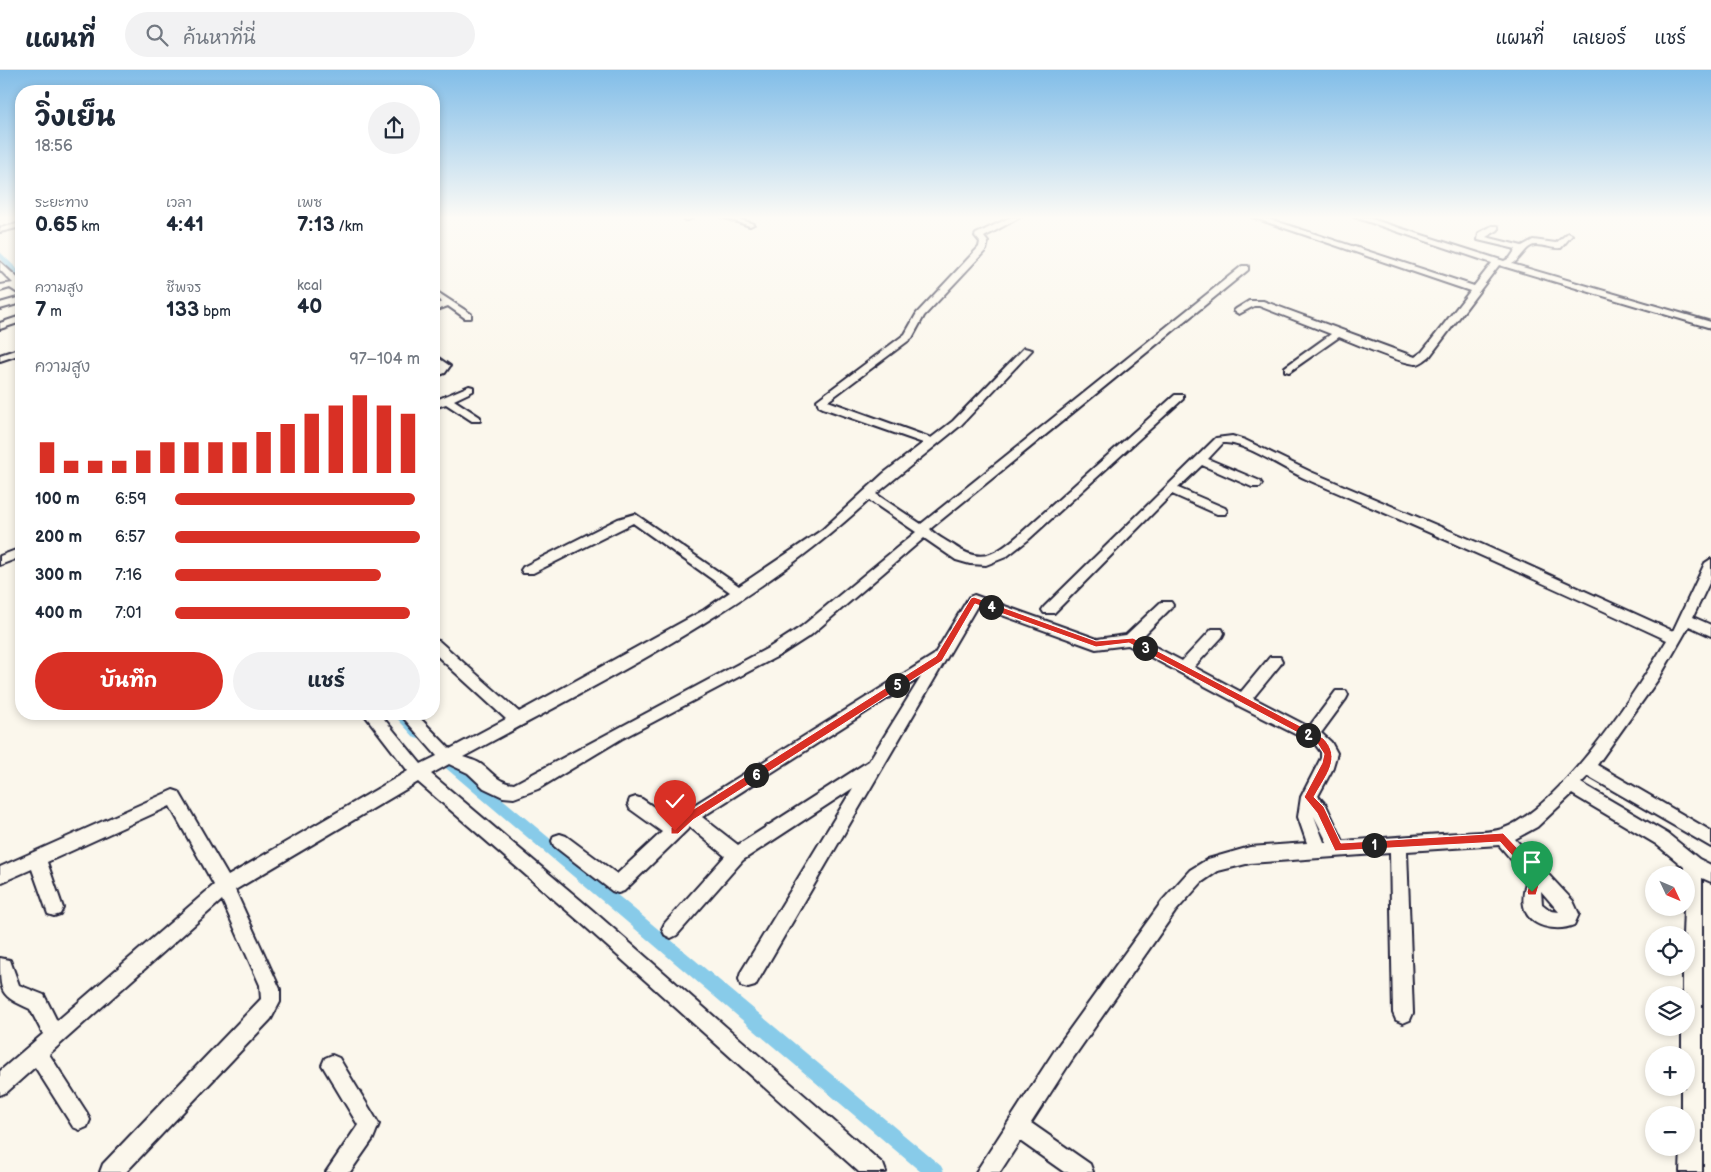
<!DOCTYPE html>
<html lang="th">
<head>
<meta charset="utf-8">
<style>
	:root { --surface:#fff; --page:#f2f2f3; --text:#1f2937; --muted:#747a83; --line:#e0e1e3; --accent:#d93025 }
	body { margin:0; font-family:"Balsamiq Sans","Playpen Sans Thai",sans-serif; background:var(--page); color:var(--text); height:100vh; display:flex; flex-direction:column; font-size:19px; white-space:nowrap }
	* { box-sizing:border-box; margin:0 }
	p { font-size:16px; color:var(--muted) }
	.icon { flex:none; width:28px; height:28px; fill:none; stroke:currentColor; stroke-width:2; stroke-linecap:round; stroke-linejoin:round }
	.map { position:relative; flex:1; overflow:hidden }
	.side { position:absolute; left:15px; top:15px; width:425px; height:635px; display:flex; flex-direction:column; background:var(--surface); border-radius:20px; box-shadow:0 2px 8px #0003 }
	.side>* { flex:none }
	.needle { width:32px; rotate:134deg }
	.tools { position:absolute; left:1645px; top:796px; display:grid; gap:10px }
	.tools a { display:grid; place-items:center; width:50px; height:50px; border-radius:50%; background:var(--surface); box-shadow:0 2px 8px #0003; font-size:25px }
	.pin { position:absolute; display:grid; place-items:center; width:42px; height:42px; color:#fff; margin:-51px -21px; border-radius:50% 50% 50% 0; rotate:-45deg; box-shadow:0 0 5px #0007 }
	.pin .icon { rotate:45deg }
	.km { position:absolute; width:25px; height:25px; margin:-12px; border-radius:50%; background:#222; color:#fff; font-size:14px; line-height:25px; text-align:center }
	.round { display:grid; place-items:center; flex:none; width:52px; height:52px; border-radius:26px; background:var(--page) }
	.overview { display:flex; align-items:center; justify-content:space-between; height:85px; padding:0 20px }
	h1 { font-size:28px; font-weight:700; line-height:38px }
	.figures { display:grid; grid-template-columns:repeat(3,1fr); gap:8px; height:85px; padding:5px 20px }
	.figures div { display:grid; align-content:center }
	.figures b { font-size:21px; font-weight:700 }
	.figures small { font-size:14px; font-weight:400 }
	.figures p { font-size:14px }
	.chart { height:140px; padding:10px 20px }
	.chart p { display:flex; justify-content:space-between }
	.chart svg { width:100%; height:90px; margin-top:5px; stroke:var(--accent); stroke-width:6 }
	.action { display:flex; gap:10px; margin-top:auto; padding:10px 20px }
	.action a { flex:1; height:58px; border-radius:30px; background:var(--accent); color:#fff; font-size:20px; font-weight:700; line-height:58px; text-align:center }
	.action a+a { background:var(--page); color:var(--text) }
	ul { padding:0 20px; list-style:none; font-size:16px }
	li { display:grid; grid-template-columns:80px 60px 1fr; align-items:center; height:38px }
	li i { height:12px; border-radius:6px; background:var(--accent) }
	header { display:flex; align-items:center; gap:30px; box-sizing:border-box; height:70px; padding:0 25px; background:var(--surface); border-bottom:1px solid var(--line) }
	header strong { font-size:24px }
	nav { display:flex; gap:28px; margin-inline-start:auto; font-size:18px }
	.search { width:350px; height:45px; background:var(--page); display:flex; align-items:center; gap:12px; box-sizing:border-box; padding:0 18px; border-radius:28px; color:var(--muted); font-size:19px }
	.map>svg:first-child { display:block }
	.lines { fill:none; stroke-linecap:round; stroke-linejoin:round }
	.canal { fill:#88cbe9; fill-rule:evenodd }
	.minor-casing { stroke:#22223b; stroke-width:4 }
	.minor { fill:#fbf7ec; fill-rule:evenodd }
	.route { fill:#d93025; stroke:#fff }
</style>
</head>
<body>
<header>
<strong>แผนที่</strong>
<div class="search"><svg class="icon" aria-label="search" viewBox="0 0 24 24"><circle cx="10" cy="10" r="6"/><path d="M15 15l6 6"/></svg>ค้นหาที่นี่</div>
<nav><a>แผนที่</a><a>เลเยอร์</a><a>แชร์</a></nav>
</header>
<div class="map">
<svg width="1711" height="1102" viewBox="0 0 1711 1102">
	<rect width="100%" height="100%" fill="#fbf7ec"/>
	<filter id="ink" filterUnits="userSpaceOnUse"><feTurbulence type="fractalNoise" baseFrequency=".02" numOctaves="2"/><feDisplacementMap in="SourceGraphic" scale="10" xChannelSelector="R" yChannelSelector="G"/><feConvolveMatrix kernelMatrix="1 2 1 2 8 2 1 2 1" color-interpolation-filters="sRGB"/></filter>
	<g filter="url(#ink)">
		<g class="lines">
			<!-- canal -->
			<path class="canal" d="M21,151v4l-21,5v-4z
				M0,182l21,21v6h-3l-18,-21z
				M393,644h14l18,20 -2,4 -4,1 -4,-1z
				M439,679l5,1 497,416 3,6h-23l-487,-414 -1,-4 1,-4z"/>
			<!-- minor casing -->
			<g class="minor-casing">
				<path id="minor" d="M685,147h9l-6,3h-3z
					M722,147h11l21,7 -4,2z
					M1011,147h9l-36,20 4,5 -2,8 -62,66 -12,22 -84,63 103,37 22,-17 71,-73 8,2 -71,75 -85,69 45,30 321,-258h6v4l-318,259c6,7 15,11 23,16 28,20 42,10 67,-11l155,-139h8v4l-155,141 -22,17 -20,8 -16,-1 -14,-4 -32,-22 -113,97 -31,20 -159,84 -83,50 -24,9 -11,-1 -19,-9 -16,-15 -19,-9 -18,10 160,135 292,255 3,8h-27l-280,-251 -161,-139 -183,108 45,99v13l-9,17 -145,153h-26l3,-8 158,-165 -1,-14 -38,-85 -173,154 38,59 3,7 -3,7 -7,3 -7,-3 -38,-60 -28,25 -7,3v-24l43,-37 -13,-25c-30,-14 -30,-15 -30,-51l10,2 9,25 25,10 13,26 157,-136 -44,-79 -123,56 16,46 -3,6 -6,2 -6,-2 -16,-45 -32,14v-16l173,-77 6,2 49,84 180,-105 -44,-57h16l41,50 16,-8 -37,-42h16l34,35 56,-30 -72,-66v-13l5,1 80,71 185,-102 26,-18 -97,-69 -100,50h-10l-2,-3 2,-3 95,-48 17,-5 104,72 83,-56 62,-57 39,-30 -100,-35 -4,-2 -2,-6 88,-66 12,-21 62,-66 1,-5 -5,-6 1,-2zM869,430l47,32 -115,95 -31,20 -256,137c-17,-1 -22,-13 -35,-21 -5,-3 -11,-4 -16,-6 140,-76 290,-149 406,-257z
					M1252,147h11l211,69 18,-23 -138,-46h11l139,44 6,-3 6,-9 -38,-9 1,-7 13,-7h6v4l-12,7 36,9 11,-6 23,3 12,-10 4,2 -11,13c-8,1 -16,-3 -25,-3 -11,0 -14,14 -24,19l199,58v6l-212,-63 -69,91c-4,3 -9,8 -14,8 -13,0 -62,-21 -77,-27l-50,35 -4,-1v-4l46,-33 -72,-28h-5l-15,8 -5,-3 2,-2 13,-8h14l152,56 7,-5 48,-61z
					M21,153v4l-21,5v-4z
					M0,192l21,19v14l-11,-7 -10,3v-6l13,-2 -13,-13z
					M434,220l37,24v4h-6l-17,-12 -14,5v-6l8,-3 -8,-5z
					M21,227v6l-21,6v-6z
					M21,246v6l-21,7v-6z
					M21,278v6l-21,7v-6z
					M434,285l16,11 -5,7 -11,4v-7l5,-3 -5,-4z
					M469,316l4,1v4l-19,9 26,17v4h-8l-26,-17 -12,4v-7z
					M1232,366l13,4 66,32 170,72 192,87 32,-68 6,-4v20l-18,38 18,8v11l-22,-10 -30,52 -62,87 114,66v16l-123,-71 -7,7 87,51 31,25 12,6v17l-9,-4v294h-22l1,-24h5v-33h-5v-27h5v-33h-4v-27h4v-33h-3v-27h3v-33h-3l1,-27h2l-2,-41 -28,-23 -84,-50 -35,33 -22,12 58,62 6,13 -5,11c-16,7 -46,3 -50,-19 -2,-10 1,-19 3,-28l-28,-33 -92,6 6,162 -3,7 -7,3 -7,-3 -3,-7 -3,-160 -140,10 -32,8 -16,11 -27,30 -104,149 -40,62 59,41 3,8h-29l-44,-31 -20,31h-24l81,-125 106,-147 27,-30 18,-11 42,-12 57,-4 -9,-26 3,-20 20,-39v-6l-6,-8 -78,-39 -2,-3 -107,-57 -32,4 -119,-43 -222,380 -7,2 -7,-2 -2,-7 2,-7 112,-184 -110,72 -66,75 -6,3 -6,-3 -3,-6 3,-6 60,-67 -35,-29 -66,64 -6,2 -6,-2 -58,-45 -2,-5 2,-5 6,-2 6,2 51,38 45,-42 -32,-23 -2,-5 2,-5 6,-2 6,2 32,22 9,-9 251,-157 35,-58 5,-2 123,44 29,-4 35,-33h10l2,3 -2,3 -31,31 42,22 30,-32h10l2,4 -2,4 -28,30 47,25 29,-35h10l2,4 -2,4 -27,33 56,29 27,-36h10l2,4 -2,4 -25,34 10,9 6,11 -5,17 -14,26 8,9 17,36c40,-3 78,-6 117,-8 13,-1 30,0 42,-4 58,-21 133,-136 165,-189 -120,-56 -240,-109 -361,-161 -21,-9 -62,-38 -83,-36l-15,16 52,22 2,3 -2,3h-8l-50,-22 -24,23 47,20 2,3 -2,3h-8l-45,-20 -118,119h-10l-2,-3 2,-3 172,-169zM921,607l-52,84 -131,84 -36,-28zM1314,746l13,26h-3zM1541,821l18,21 -8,-1 -9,-7z
					M21,478v9l-21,8v-9z
					M332,985l7,3 40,66 -6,15 -23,33h-24l32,-47 -36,-60 3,-7z"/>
			</g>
			<!-- minor -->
			<use href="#minor" class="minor"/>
		</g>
	</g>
	<!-- sky -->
	<linearGradient id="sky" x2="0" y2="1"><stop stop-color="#81bde8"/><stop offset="0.49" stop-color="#fdfbf6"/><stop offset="1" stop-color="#fdfbf6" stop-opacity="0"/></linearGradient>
	<rect width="1711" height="301" fill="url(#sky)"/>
	<!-- route -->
	<path class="route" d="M974,527l122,44 37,-3 190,100c20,20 2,38 -9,59l10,10 17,36 162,-10 37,39 2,3 -6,20h-8l-1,-3 4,-15 -31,-35 -165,9 -18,-38 -13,-16 18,-34 2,-9 -7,-11 -188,-100 -33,4 -121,-43 -33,57 -249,159 -15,14h-7v-6l15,-14 250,-158 35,-58z"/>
</svg>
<div class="tools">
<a><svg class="needle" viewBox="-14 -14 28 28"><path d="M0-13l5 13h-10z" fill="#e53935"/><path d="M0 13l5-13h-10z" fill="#747a83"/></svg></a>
<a><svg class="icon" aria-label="locate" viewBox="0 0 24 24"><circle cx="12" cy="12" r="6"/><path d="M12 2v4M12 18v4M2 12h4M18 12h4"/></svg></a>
<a><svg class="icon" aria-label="layers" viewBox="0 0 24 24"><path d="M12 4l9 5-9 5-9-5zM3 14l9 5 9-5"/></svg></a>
<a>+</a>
<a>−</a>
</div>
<div class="pin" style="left:1532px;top:822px;background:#1e9e55"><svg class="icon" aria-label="arrive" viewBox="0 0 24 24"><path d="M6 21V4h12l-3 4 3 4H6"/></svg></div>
<div class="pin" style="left:675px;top:761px;background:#d93025"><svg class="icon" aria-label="check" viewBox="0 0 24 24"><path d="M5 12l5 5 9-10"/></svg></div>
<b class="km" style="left:1374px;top:775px">1</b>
<b class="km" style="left:1308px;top:665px">2</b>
<b class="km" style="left:1145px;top:578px">3</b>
<b class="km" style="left:991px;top:537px">4</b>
<b class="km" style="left:897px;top:615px">5</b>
<b class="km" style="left:756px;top:705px">6</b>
<section class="side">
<div class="overview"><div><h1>วิ่งเย็น</h1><p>18:56</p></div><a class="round"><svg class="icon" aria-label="share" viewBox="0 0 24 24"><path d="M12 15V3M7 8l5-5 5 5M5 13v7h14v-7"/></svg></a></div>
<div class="figures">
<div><p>ระยะทาง</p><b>0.65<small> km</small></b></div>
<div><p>เวลา</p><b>4:41</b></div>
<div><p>เพซ</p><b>7:13<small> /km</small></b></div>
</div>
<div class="figures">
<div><p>ความสูง</p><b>7<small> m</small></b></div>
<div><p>ชีพจร</p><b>133<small> bpm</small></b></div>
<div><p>kcal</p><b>40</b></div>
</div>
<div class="chart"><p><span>ความสูง</span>97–104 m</p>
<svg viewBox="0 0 160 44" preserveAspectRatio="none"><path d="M5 44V29M15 44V38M25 44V38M35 44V38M45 44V33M55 44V29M65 44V29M75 44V29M85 44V29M95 44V24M105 44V20M115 44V15M125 44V11M135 44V6M145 44V11M155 44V15"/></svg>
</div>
<ul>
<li><b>100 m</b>6:59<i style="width:98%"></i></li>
<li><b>200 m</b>6:57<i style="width:100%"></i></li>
<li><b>300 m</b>7:16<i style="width:84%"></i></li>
<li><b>400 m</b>7:01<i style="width:96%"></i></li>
</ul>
<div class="action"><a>บันทึก</a><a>แชร์</a></div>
</section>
</div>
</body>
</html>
